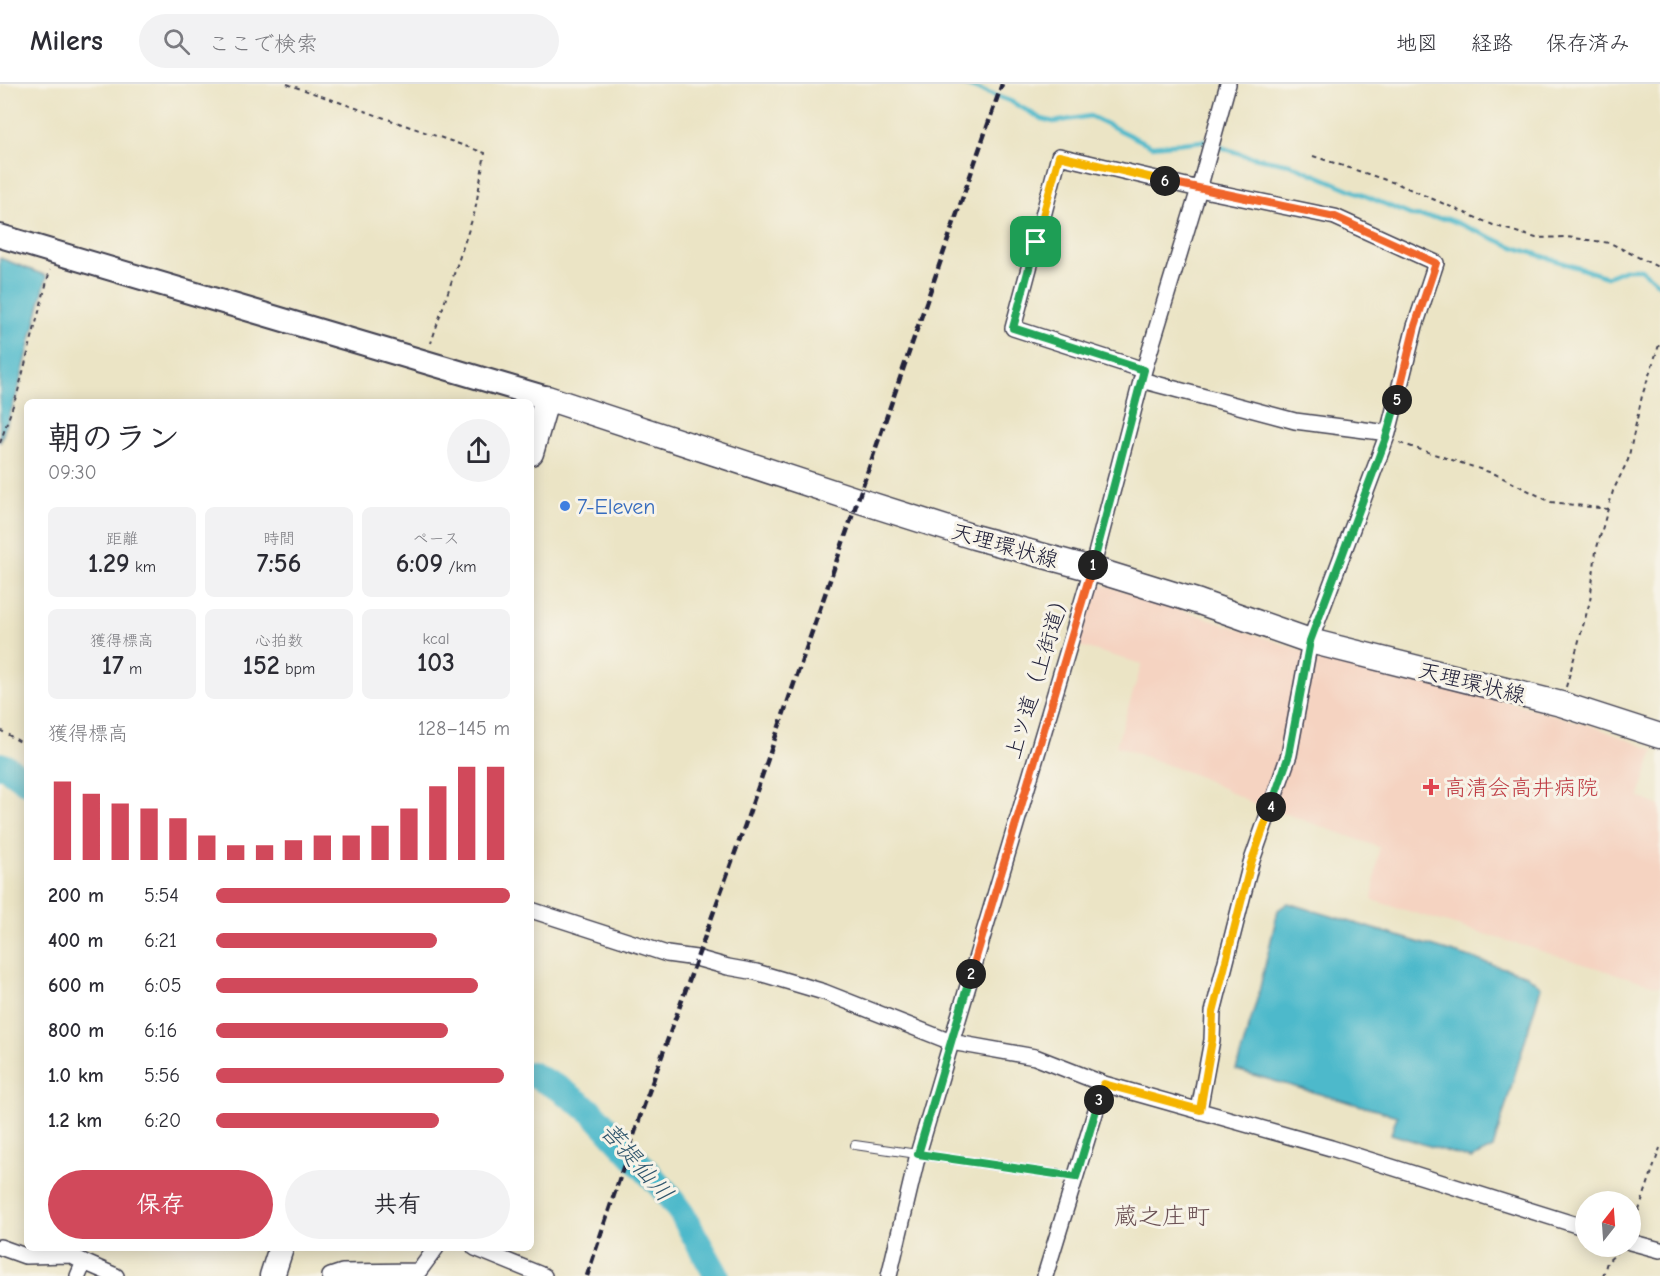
<!DOCTYPE html>
<html lang="ja">
<head>
<meta charset="utf-8">
<style>
	:root { --surface:#fff; --page:#f2f2f3; --text:#2b2b33; --muted:#7c7c81; --line:#e1e1e2; --accent:#d1495b }
	body { margin:0; font-family:"Comic Neue","Klee One",sans-serif; background:var(--page); color:var(--text); height:100vh; display:flex; flex-direction:column; font-size:22px; white-space:nowrap }
	* { box-sizing:border-box; margin:0 }
	p { font-size:20px; color:var(--muted) }
	.icon { flex:none; width:33px; height:33px; fill:none; stroke:currentColor; stroke-width:2; stroke-linecap:round; stroke-linejoin:round }
	.map { position:relative; flex:1; overflow:hidden }
	.panel { position:absolute; left:24px; top:315px; width:510px; height:852px; display:flex; flex-direction:column; background:var(--surface); border-radius:9px; box-shadow:0 3px 15px #0003 }
	.panel>* { flex:none }
	.needle { width:39px; rotate:17deg }
	.tools { position:absolute; left:1575px; top:1107px; display:grid; gap:12px }
	.tools a { display:grid; place-items:center; width:66px; height:66px; border-radius:50%; background:var(--surface); box-shadow:0 3px 15px #0003; font-size:30px }
	.pin { position:absolute; display:grid; place-items:center; width:51px; height:51px; color:#fff; margin:-26px; border-radius:12px; box-shadow:0 3px 9px #0006 }
	.km { position:absolute; width:30px; height:30px; margin:-15px; border-radius:50%; background:#222; color:#fff; font-size:16px; line-height:30px; text-align:center }
	.round { display:grid; place-items:center; flex:none; width:63px; height:63px; border-radius:32px; background:var(--page) }
	.overview { display:flex; align-items:center; justify-content:space-between; height:102px; padding:0 24px }
	h1 { font-size:33px; font-weight:800; line-height:45px }
	.metrics { display:grid; grid-template-columns:repeat(3,1fr); gap:9px; height:102px; padding:6px 24px }
	.metrics div { display:grid; align-content:center; border-radius:9px; background:var(--page); text-align:center }
	.metrics b { font-size:26px; font-weight:800 }
	.metrics small { font-size:16px; font-weight:400 }
	.metrics p { font-size:16px }
	.chart { height:168px; padding:12px 24px }
	.chart p { display:flex; justify-content:space-between }
	.chart svg { width:100%; height:108px; margin-top:6px; stroke:var(--accent); stroke-width:6 }
	.primary-button { display:flex; gap:12px; margin-top:auto; padding:12px 24px }
	.primary-button a { flex:1; height:69px; border-radius:36px; background:var(--accent); color:#fff; font-size:24px; font-weight:800; line-height:69px; text-align:center }
	.primary-button a+a { background:var(--page); color:var(--text) }
	ul { padding:0 24px; list-style:none; font-size:20px }
	li { display:grid; grid-template-columns:96px 72px 1fr; align-items:center; height:45px }
	li i { height:15px; border-radius:8px; background:var(--accent) }
	header { display:flex; align-items:center; gap:36px; box-sizing:border-box; height:84px; padding:0 30px; background:var(--surface); border-bottom:2px solid var(--line) }
	header strong { font-size:28px }
	nav { display:flex; gap:33px; margin-inline-start:auto; font-size:21px }
	.search { width:420px; height:54px; background:var(--page); display:flex; align-items:center; gap:15px; box-sizing:border-box; padding:0 21px; border-radius:33px; color:var(--muted); font-size:22px }
	.map>svg:first-child { display:block }
	.built { fill:#f5d3c1 }
	.water { fill:#4eb9cb; stroke:#386e83; stroke-width:1.5 }
	.lines { fill:none; stroke-linecap:round; stroke-linejoin:round }
	.stream { stroke:#4eb9cb; stroke-width:4.5 }
	.river { stroke:#4eb9cb; stroke-width:26 }
	.lane-casing { stroke:#403f50; stroke-width:10 }
	.street-casing { stroke:#403f50; stroke-width:18 }
	.secondary-casing { stroke:#403f50; stroke-width:26 }
	.primary-casing { stroke:#403f50; stroke-width:27 }
	.path { stroke:#403f50; stroke-width:2; stroke-dasharray:4.5 4.5; stroke-linecap:butt }
	.lane { stroke:#fff; stroke-width:8 }
	.street { stroke:#fff; stroke-width:15 }
	.secondary { stroke:#fff; stroke-width:22 }
	.primary { stroke:#fff; stroke-width:24 }
	.rail { stroke:#22223b; stroke-width:4.5; stroke-dasharray:9 4.5; stroke-linecap:butt }
	.split-1-casing { stroke:#fff; stroke-width:12 }
	.split-2-casing { stroke:#fff; stroke-width:12 }
	.split-3-casing { stroke:#fff; stroke-width:12 }
	.split-4-casing { stroke:#fff; stroke-width:12 }
	.split-5-casing { stroke:#fff; stroke-width:12 }
	.split-6-casing { stroke:#fff; stroke-width:12 }
	.split-7-casing { stroke:#fff; stroke-width:12 }
	.split-1 { stroke:#22a559; stroke-width:8 }
	.split-2 { stroke:#f0652b; stroke-width:8 }
	.split-3 { stroke:#22a559; stroke-width:8 }
	.split-4 { stroke:#f5b400; stroke-width:8 }
	.split-5 { stroke:#22a559; stroke-width:8 }
	.split-6 { stroke:#f0652b; stroke-width:8 }
	.split-7 { stroke:#f5b400; stroke-width:8 }
	.shop-dot { fill:#3f7fe0; stroke:#f7f3e8; stroke-width:2 }
	.health-dot { fill:#e0444e; stroke:#f7f3e8; stroke-width:2 }
	.labels { text-anchor:middle; stroke-width:6; stroke-linejoin:round; paint-order:stroke }
	.shop-label { font-size:22px; fill:#366cbe; stroke:#f7f3e8; text-anchor:start }
	.street-label { font-size:22px; fill:#22223b; stroke:#f7f3e8 }
	.health-label { font-size:22px; fill:#be3a42; stroke:#f7f3e8; text-anchor:start }
	.water-label { font-size:24px; font-style:italic; fill:#31576d; stroke:#f7f3e8 }
	.neighbourhood-label { font-size:24px; fill:#6b5154; stroke:#f7f3e8 }
</style>
</head>
<body>
<header>
<strong>Milers</strong>
<div class="search"><svg class="icon" aria-label="search" viewBox="0 0 24 24"><circle cx="10" cy="10" r="6"/><path d="M15 15l6 6"/></svg>ここで検索</div>
<nav><a>地図</a><a>経路</a><a>保存済み</a></nav>
</header>
<div class="map">
<svg width="1660" height="1192" viewBox="0 0 1660 1192">
	<rect width="100%" height="100%" fill="#f7f3e8"/>
	<filter id="ink" filterUnits="userSpaceOnUse"><feTurbulence type="fractalNoise" baseFrequency=".0167" numOctaves="2"/><feDisplacementMap in="SourceGraphic" scale="12" xChannelSelector="R" yChannelSelector="G"/><feConvolveMatrix kernelMatrix="1 2 1 2 8 2 1 2 1" color-interpolation-filters="sRGB"/></filter>
	<filter id="wash" filterUnits="userSpaceOnUse"><feTurbulence type="fractalNoise" baseFrequency=".008" numOctaves="4" result="noise"/><feDisplacementMap in="SourceGraphic" scale="24" xChannelSelector="R" yChannelSelector="G"/><feGaussianBlur stdDeviation="1.35" result="paint"/><feColorMatrix in="noise" values="0 0 0 0 0 0 0 0 0 0 0 0 0 0 0 0 0 1.4 0 .05"/><feComposite in="paint" operator="in"/></filter>
	<g filter="url(#wash)">
		<rect width="100%" height="100%" fill="#ebe4c5"/>
		<!-- built -->
		<path class="built" d="M1095,498l75,24 149,50 126,27 145,42 64,25 -15,47 21,9v181l-288,-87 7,-53 -93,-33 -19,-4 -69,-34 -82,-30 26,-82 -66,-19z"/>
		<!-- water -->
		<path class="water" d="M0,174l47,18 -29,115 -18,52z
			M1288,819l239,72 14,12 -48,161 -22,11 -80,-25 6,-18 -161,-46 22,-74 20,-86z"/>
		<g class="lines">
			<!-- stream -->
			<path class="stream" d="M962,0l48,17 32,18 12,3 36,-6 62,30 51,-5 44,15 43,8 123,52 35,3 63,27 96,31 19,-8h15l19,16"/>
			<!-- river -->
			<path class="river" d="M0,681l8,3 19,14
				M531,990l29,15 32,23 22,24 51,55 17,23 35,62"/>
		</g>
	</g>
	<g filter="url(#ink)">
		<g class="lines">
			<!-- lane casing -->
			<g class="lane-casing">
				<path id="lane" d="M855,1061l221,32"/>
			</g>
			<!-- street casing -->
			<g class="street-casing">
				<path id="street" d="M1144,286l-131,-42 46,-172 140,33 136,28 101,46 -21,63 -27,107 -78,208 -21,114 -38,108 -38,149 -1,28 -13,70
					M1141,296l154,41 93,12
					M531,826l136,44 29,4 32,9 28,5 68,20 127,50 84,15 69,27 227,64 255,80
					M1630,1158l30,8
					M0,1163l25,9 45,-1 14,7
					M475,1164l69,28
					M78,1192l6,-14 32,14
					M330,1192l12,-4 77,-1 17,-23
					M889,1192l29,-122 174,-585 52,-199 55,-181 29,-105
					M1045,1192l59,-192"/>
			</g>
			<!-- secondary casing -->
			<g class="secondary-casing">
				<path id="secondary" d="M0,152l547,162"/>
			</g>
			<!-- primary casing -->
			<g class="primary-casing">
				<path id="primary" d="M531,369l16,-55 310,102 117,37 118,32 107,33 111,39 251,63 99,32
					M272,1192l9,-28"/>
			</g>
			<!-- path -->
			<path class="path" d="M287,0l198,69 -10,58 -44,132
				M1313,72l85,28 95,41 43,13 31,-1 43,6 50,25
				M0,359l18,-52 32,-121
				M1400,359l95,31 56,28 56,7
				M1566,603l24,-86 6,-50 17,-60 15,-31 14,-64 18,-54
				M0,646l27,16
				M1633,1144l27,-80
				M1603,1192l4,-14 12,-11"/>
			<!-- lane -->
			<use href="#lane" class="lane"/>
			<!-- street -->
			<use href="#street" class="street"/>
			<!-- secondary -->
			<use href="#secondary" class="secondary"/>
			<!-- primary -->
			<use href="#primary" class="primary"/>
			<!-- rail -->
			<path class="rail" d="M587,1192l55,-165 103,-286 257,-741"/>
		</g>
	</g>
	<g class="lines" filter="url(#ink)">
		<!-- split-1 casing -->
		<g class="split-1-casing">
			<path id="split-1" d="M1036,158l-23,86 131,42 -51,195"/>
		</g>
		<!-- split-2 casing -->
		<g class="split-2-casing">
			<path id="split-2" d="M971,890l122,-409"/>
		</g>
		<!-- split-3 casing -->
		<g class="split-3-casing">
			<path id="split-3" d="M971,890l-53,180 158,23 23,-77"/>
		</g>
		<!-- split-4 casing -->
		<g class="split-4-casing">
			<path id="split-4" d="M1099,1016l5,-16 96,26 12,-70 1,-28 38,-149 20,-56"/>
		</g>
		<!-- split-5 casing -->
		<g class="split-5-casing">
			<path id="split-5" d="M1271,723l18,-52 21,-114 76,-203 11,-38"/>
		</g>
		<!-- split-6 casing -->
		<g class="split-6-casing">
			<path id="split-6" d="M1165,97l170,36 101,46 -21,63 -18,74"/>
		</g>
		<!-- split-7 casing -->
		<g class="split-7-casing">
			<path id="split-7" d="M1036,158l23,-86 106,25"/>
		</g>
		<!-- split-1 -->
		<use href="#split-1" class="split-1"/>
		<!-- split-2 -->
		<use href="#split-2" class="split-2"/>
		<!-- split-3 -->
		<use href="#split-3" class="split-3"/>
		<!-- split-4 -->
		<use href="#split-4" class="split-4"/>
		<!-- split-5 -->
		<use href="#split-5" class="split-5"/>
		<!-- split-6 -->
		<use href="#split-6" class="split-6"/>
		<!-- split-7 -->
		<use href="#split-7" class="split-7"/>
	</g>
	<!-- markers -->
	<circle class="shop-dot" cx="565" cy="422" r="6"/>
	<path class="health-dot" d="M1428 694h6v6h6v6h-6v6h-6v-6h-6v-6h6z"/>
	<g class="labels">
		<!-- shop labels -->
		<g class="shop-label">
			<text x="577" y="430">7-Eleven</text>
		</g>
		<!-- street labels -->
		<g class="street-label">
			<text transform="translate(1005 461) rotate(16)" y="8">天理環状線</text>
			<text transform="translate(1037 590) rotate(-73)" y="8">上ツ道（上街道）</text>
			<text transform="translate(1472 598) rotate(14)" y="8">天理環状線</text>
		</g>
		<!-- health labels -->
		<g class="health-label">
			<text x="1444" y="711">高清会高井病院</text>
		</g>
		<!-- water labels -->
		<g class="water-label">
			<text transform="translate(637 1078) rotate(49)" y="8">菩提仙川</text>
		</g>
		<!-- neighbourhood labels -->
		<g class="neighbourhood-label">
			<text x="1162" y="1140">蔵之庄町</text>
		</g>
	</g>
</svg>
<div class="tools">
<a><svg class="needle" viewBox="-14 -14 28 28"><path d="M0-13l5 13h-10z" fill="#e53935"/><path d="M0 13l5-13h-10z" fill="#7c7c81"/></svg></a>
</div>
<div class="pin" style="left:1036px;top:158px;background:#1e9e55"><svg class="icon" aria-label="arrive" viewBox="0 0 24 24"><path d="M6 21V4h12l-3 4 3 4H6"/></svg></div>
<b class="km" style="left:1093px;top:481px">1</b>
<b class="km" style="left:971px;top:890px">2</b>
<b class="km" style="left:1099px;top:1016px">3</b>
<b class="km" style="left:1271px;top:723px">4</b>
<b class="km" style="left:1397px;top:316px">5</b>
<b class="km" style="left:1165px;top:97px">6</b>
<section class="panel">
<div class="overview"><div><h1>朝のラン</h1><p>09:30</p></div><a class="round"><svg class="icon" aria-label="share" viewBox="0 0 24 24"><path d="M12 15V3M7 8l5-5 5 5M5 13v7h14v-7"/></svg></a></div>
<div class="metrics">
<div><p>距離</p><b>1.29<small> km</small></b></div>
<div><p>時間</p><b>7:56</b></div>
<div><p>ペース</p><b>6:09<small> /km</small></b></div>
</div>
<div class="metrics">
<div><p>獲得標高</p><b>17<small> m</small></b></div>
<div><p>心拍数</p><b>152<small> bpm</small></b></div>
<div><p>kcal</p><b>103</b></div>
</div>
<div class="chart"><p><span>獲得標高</span>128–145 m</p>
<svg viewBox="0 0 160 44" preserveAspectRatio="none"><path d="M5 44V12M15 44V17M25 44V21M35 44V23M45 44V27M55 44V34M65 44V38M75 44V38M85 44V36M95 44V34M105 44V34M115 44V30M125 44V23M135 44V14M145 44V6M155 44V6"/></svg>
</div>
<ul>
<li><b>200 m</b>5:54<i style="width:100%"></i></li>
<li><b>400 m</b>6:21<i style="width:75%"></i></li>
<li><b>600 m</b>6:05<i style="width:89%"></i></li>
<li><b>800 m</b>6:16<i style="width:79%"></i></li>
<li><b>1.0 km</b>5:56<i style="width:98%"></i></li>
<li><b>1.2 km</b>6:20<i style="width:76%"></i></li>
</ul>
<div class="primary-button"><a>保存</a><a>共有</a></div>
</section>
</div>
</body>
</html>
